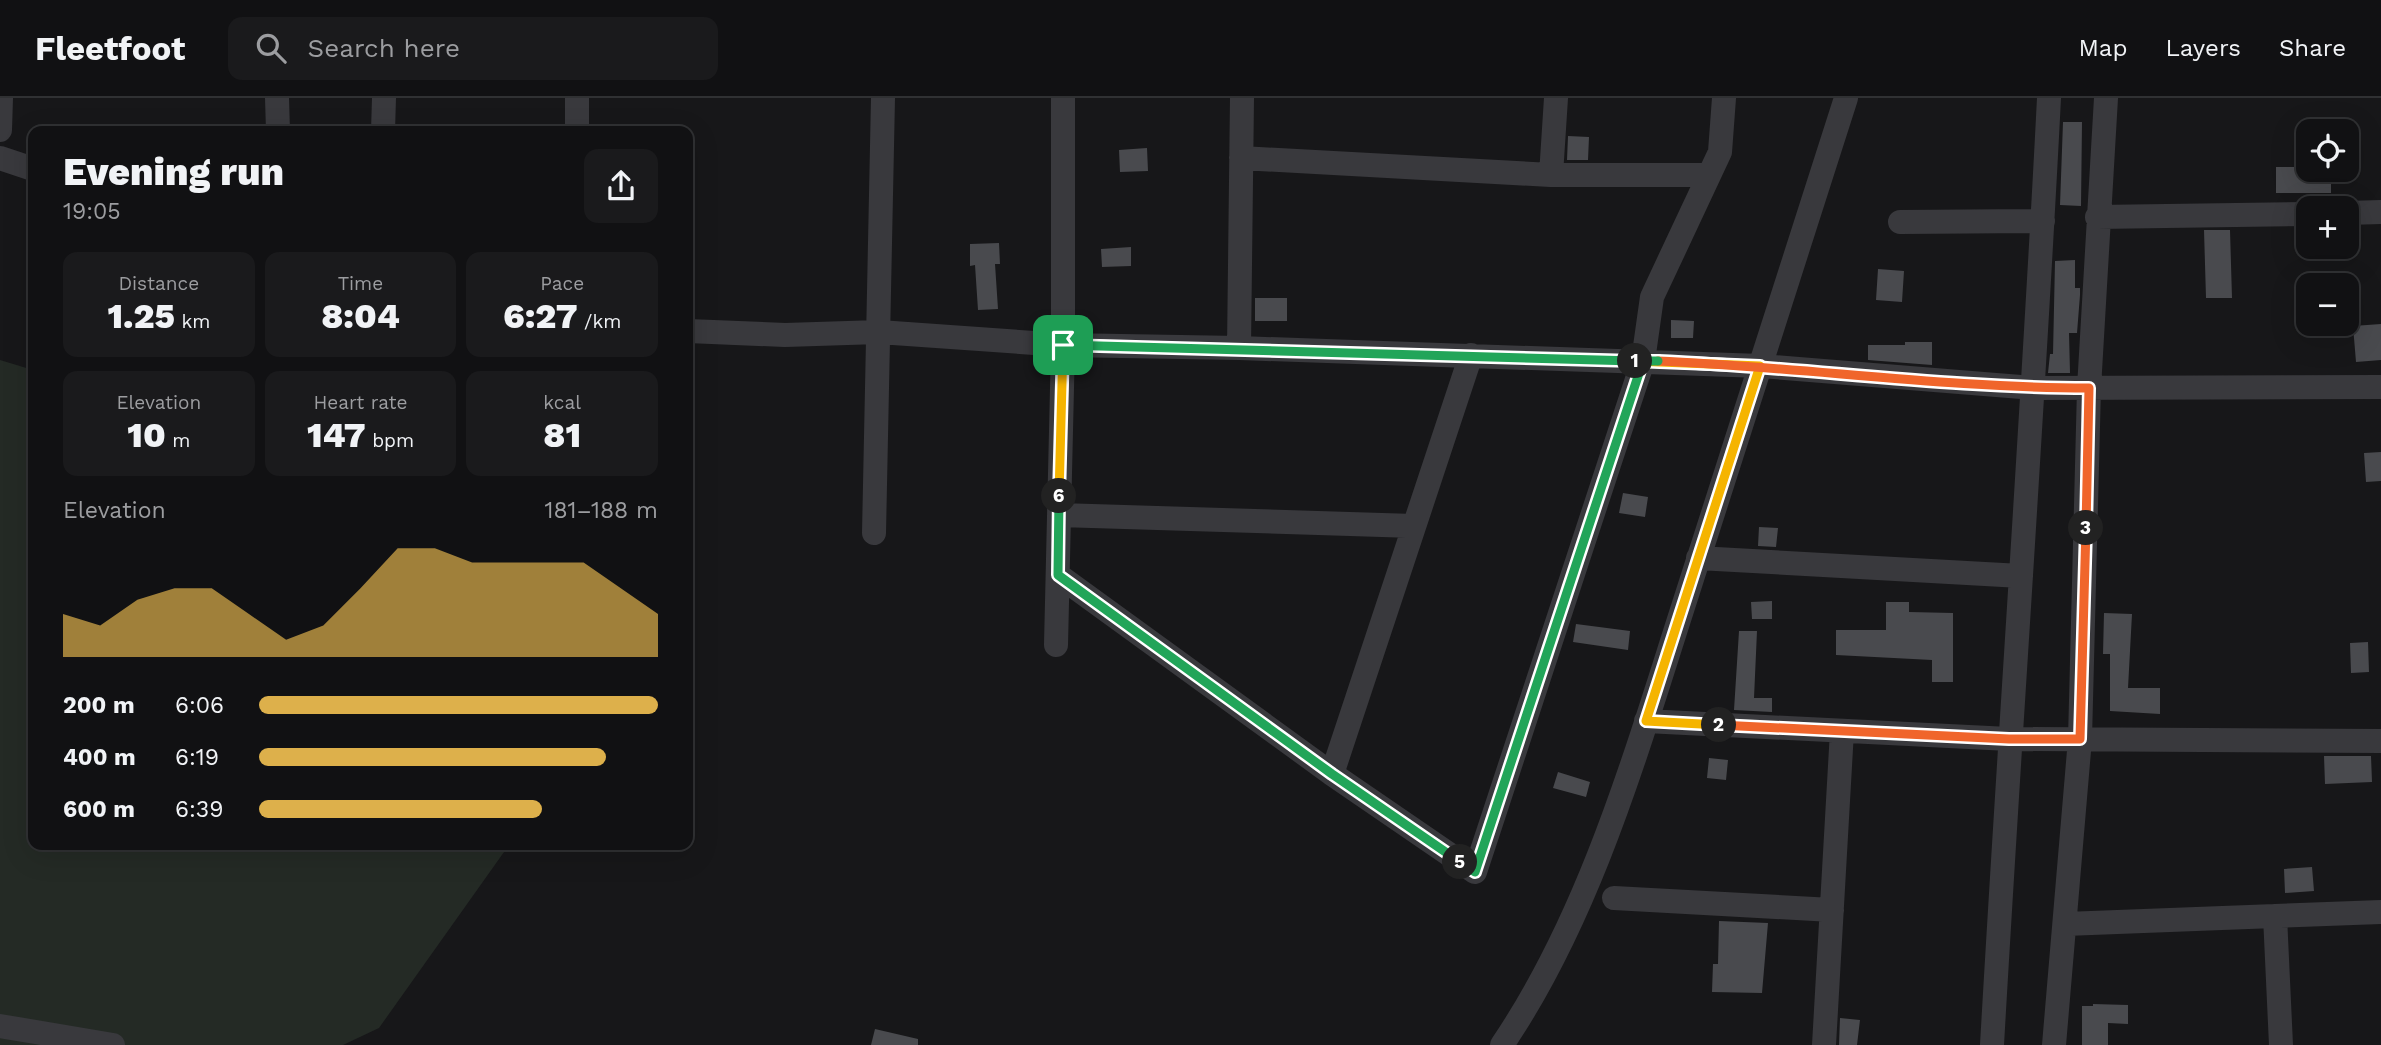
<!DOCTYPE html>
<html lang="en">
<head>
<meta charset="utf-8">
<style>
	:root { --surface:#111113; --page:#1a1a1c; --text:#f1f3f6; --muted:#9c9da0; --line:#303133; --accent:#ddb04b }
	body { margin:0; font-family:"Work Sans",sans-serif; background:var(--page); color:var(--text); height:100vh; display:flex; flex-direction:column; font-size:26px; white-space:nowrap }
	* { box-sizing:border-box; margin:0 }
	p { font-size:23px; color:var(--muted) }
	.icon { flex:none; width:38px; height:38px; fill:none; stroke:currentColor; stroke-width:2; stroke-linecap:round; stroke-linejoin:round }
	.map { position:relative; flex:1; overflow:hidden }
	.sheet { position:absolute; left:28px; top:28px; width:665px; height:724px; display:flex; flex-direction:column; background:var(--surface); border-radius:14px; box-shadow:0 7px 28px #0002,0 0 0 2px var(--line) }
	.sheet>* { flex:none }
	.fabs { position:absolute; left:2296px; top:21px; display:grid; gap:14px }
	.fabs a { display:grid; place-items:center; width:63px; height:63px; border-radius:14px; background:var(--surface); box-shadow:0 7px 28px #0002,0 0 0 2px var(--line); font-size:35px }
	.pin { position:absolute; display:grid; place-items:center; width:60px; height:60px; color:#fff; margin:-30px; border-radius:14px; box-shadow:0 4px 10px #0006 }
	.km { position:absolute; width:35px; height:35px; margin:-18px; border-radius:50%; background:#222; color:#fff; font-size:19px; line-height:35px; text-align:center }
	.round { display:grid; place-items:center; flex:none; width:74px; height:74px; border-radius:14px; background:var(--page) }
	.overview { display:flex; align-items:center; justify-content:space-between; height:119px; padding:0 35px }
	h1 { font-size:38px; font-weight:800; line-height:52px }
	.metrics { display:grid; grid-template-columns:repeat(3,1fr); gap:10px; height:119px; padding:7px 35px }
	.metrics div { display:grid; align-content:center; border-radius:14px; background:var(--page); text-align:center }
	.metrics b { font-size:35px; font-weight:800 }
	.metrics small { font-size:19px; font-weight:400 }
	.metrics p { font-size:19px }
	.chart { height:196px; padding:14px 35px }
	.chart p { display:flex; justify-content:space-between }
	.chart svg { width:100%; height:126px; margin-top:7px; fill:var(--accent); opacity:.7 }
	ul { padding:0 35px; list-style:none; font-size:23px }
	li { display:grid; grid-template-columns:112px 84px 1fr; align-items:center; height:52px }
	li i { height:18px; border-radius:9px; background:var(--accent) }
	header { display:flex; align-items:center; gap:42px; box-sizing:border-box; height:98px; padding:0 35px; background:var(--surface); border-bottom:2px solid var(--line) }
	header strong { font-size:33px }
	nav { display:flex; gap:38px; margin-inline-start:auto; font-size:24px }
	.search { width:490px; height:63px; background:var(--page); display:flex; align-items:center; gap:18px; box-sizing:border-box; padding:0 24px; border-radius:14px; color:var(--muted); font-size:26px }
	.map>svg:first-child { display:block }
	.green { fill:#242a25 }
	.building { fill:#494a4e }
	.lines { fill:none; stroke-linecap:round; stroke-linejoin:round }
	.minor { stroke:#39393d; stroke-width:24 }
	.split-1-casing { stroke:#fff; stroke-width:14 }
	.split-2-casing { stroke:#fff; stroke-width:14 }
	.split-3-casing { stroke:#fff; stroke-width:14 }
	.split-4-casing { stroke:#fff; stroke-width:14 }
	.split-5-casing { stroke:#fff; stroke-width:14 }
	.split-6-casing { stroke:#fff; stroke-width:14 }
	.split-7-casing { stroke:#fff; stroke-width:14 }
	.split-1 { stroke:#22a559; stroke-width:9 }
	.split-2 { stroke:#f5b400; stroke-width:9 }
	.split-3 { stroke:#f0652b; stroke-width:9 }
	.split-4 { stroke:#f0652b; stroke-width:9 }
	.split-5 { stroke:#22a559; stroke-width:9 }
	.split-6 { stroke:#22a559; stroke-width:9 }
	.split-7 { stroke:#f5b400; stroke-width:9 }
</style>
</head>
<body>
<header>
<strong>Fleetfoot</strong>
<div class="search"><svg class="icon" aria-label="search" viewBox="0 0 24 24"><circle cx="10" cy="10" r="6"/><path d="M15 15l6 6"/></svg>Search here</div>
<nav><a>Map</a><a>Layers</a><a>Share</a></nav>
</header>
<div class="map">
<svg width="2381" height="947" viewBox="0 0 2381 947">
	<rect width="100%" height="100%" fill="#171719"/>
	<!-- green -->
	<path class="green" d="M0,262l33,10v475h476l-130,183 -36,17h-343z"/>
	<!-- building -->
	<path class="building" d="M2063,24h19l-1,84 -21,-1z
		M1568,38l21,1 -1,23h-21z
		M1147,50l1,23 -28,1 -1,-22z
		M2276,69h18l1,4 36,1v21h-55z
		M2204,132h26l2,68h-26z
		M999,145l1,21h-5l3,45 -20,1 -3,-45 -5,1v-22z
		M1131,149v19l-29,1 -1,-18z
		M2075,162v28h5v7l-3,38h-8l1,40h-22l2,-19h3l2,-93z
		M1878,171l26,2 -2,31 -26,-2z
		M1255,200h32v23h-32z
		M1671,222l23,1 -1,17h-22z
		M2381,226v36l-25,2 -3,-36z
		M1905,244h27v23l-64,-5v-15h37z
		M2381,354v29l-15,1 -2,-29z
		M1623,395l25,4 -3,20 -26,-4z
		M1759,429l19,1 -2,19 -18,-1z
		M1772,503v18h-20l-1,-17z
		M1886,504h23v10l44,1v69h-21v-22l-96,-5v-25h50z
		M2104,515l28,1 -4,74h32v26l-50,-3v-57h-7z
		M1576,526l54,7 -2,19 -55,-8z
		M1739,533h18l-3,67h18v14l-38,-2z
		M2368,544l1,30 -18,1 -1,-30z
		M2324,658h47l1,26 -47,2z
		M1709,660l19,2 -2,20 -19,-2z
		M1558,674l32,10 -4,15 -33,-9z
		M2312,769l2,24 -29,2 -1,-24z
		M1719,823l49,2 -6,70 -50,-1 1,-28h5z
		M2093,906l35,1v19l-20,-1v22h-26v-39h11z
		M1840,920l20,2 -3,25h-18z
		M875,931l43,10v6h-47z"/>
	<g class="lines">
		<!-- minor -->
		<path class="minor" d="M277,0l1,33
			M0,32l1,-32
			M383,33l1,-33
			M577,33v-33
			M0,60l33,11
			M1241,60l310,17h158
			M1551,77l5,-77
			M2347,115l34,-1
			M2097,119l211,-3
			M1900,124l143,-1
			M688,233l97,4 94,-3 184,13 176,3 522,18 273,22 347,-1
			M1239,250l3,-250
			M1059,417l355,11
			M874,435l9,-435
			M1698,460l323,18
			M1058,477l274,199 143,98 168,-511 9,-64 68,-145 4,-54
			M1056,547l7,-300v-247
			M1646,623l363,18 372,2
			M1332,676l139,-419
			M1614,800l218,12
			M2275,818l6,129
			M2065,826l316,-12
			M0,928l113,19
			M1502,947c88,-130 133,-289 181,-438 54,-170 109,-339 163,-509
			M1824,947l18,-314
			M1992,947c18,-316 41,-631 57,-947
			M2054,947l26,-306 9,-351 17,-290"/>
	</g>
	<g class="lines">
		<!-- split-1 casing -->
		<g class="split-1-casing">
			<path id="split-1" d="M1063,247l572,16"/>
		</g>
		<!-- split-2 casing -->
		<g class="split-2-casing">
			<path id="split-2" d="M1635,263l125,5 -114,355 73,4"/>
		</g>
		<!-- split-3 casing -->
		<g class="split-3-casing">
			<path id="split-3" d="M1719,627l290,14h71l6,-211"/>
		</g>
		<!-- split-4 casing -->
		<g class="split-4-casing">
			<path id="split-4" d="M1658,263c144,6 288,27 431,27l-3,140"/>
		</g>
		<!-- split-5 casing -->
		<g class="split-5-casing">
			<path id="split-5" d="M1460,764l15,10 168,-511h15"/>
		</g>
		<!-- split-6 casing -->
		<g class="split-6-casing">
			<path id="split-6" d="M1059,398l-1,79 274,199 128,88"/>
		</g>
		<!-- split-7 casing -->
		<g class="split-7-casing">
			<path id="split-7" d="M1059,398l4,-151"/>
		</g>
		<!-- split-1 -->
		<use href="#split-1" class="split-1"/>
		<!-- split-2 -->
		<use href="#split-2" class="split-2"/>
		<!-- split-3 -->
		<use href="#split-3" class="split-3"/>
		<!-- split-4 -->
		<use href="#split-4" class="split-4"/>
		<!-- split-5 -->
		<use href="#split-5" class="split-5"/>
		<!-- split-6 -->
		<use href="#split-6" class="split-6"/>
		<!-- split-7 -->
		<use href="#split-7" class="split-7"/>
	</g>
</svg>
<div class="fabs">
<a><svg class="icon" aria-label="locate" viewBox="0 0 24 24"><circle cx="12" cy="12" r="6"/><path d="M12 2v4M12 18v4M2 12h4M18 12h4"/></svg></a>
<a>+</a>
<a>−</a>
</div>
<div class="pin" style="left:1063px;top:247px;background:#1e9e55"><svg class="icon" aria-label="arrive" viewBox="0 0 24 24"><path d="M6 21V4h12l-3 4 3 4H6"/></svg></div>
<b class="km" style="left:1635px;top:263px">1</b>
<b class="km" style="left:1719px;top:627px">2</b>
<b class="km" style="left:2086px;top:430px">3</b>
<b class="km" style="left:1460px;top:764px">5</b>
<b class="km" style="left:1059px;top:398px">6</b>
<section class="sheet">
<div class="overview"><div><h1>Evening run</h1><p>19:05</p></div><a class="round"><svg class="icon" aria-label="share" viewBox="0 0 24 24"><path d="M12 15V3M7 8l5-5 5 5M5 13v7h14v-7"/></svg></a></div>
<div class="metrics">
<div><p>Distance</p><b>1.25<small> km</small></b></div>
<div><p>Time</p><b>8:04</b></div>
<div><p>Pace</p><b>6:27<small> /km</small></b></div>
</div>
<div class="metrics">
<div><p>Elevation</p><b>10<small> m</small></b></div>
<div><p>Heart rate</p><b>147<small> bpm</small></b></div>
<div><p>kcal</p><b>81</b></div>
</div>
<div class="chart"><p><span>Elevation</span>181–188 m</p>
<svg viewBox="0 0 160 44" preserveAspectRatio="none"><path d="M0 44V29L10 33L20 24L30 20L40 20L50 29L60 38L70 33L80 20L90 6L100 6L110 11L120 11L130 11L140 11L150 20L160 29V44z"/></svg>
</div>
<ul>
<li><b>200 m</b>6:06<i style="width:100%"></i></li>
<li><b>400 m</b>6:19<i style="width:87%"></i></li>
<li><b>600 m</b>6:39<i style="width:71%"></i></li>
</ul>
</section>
</div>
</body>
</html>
